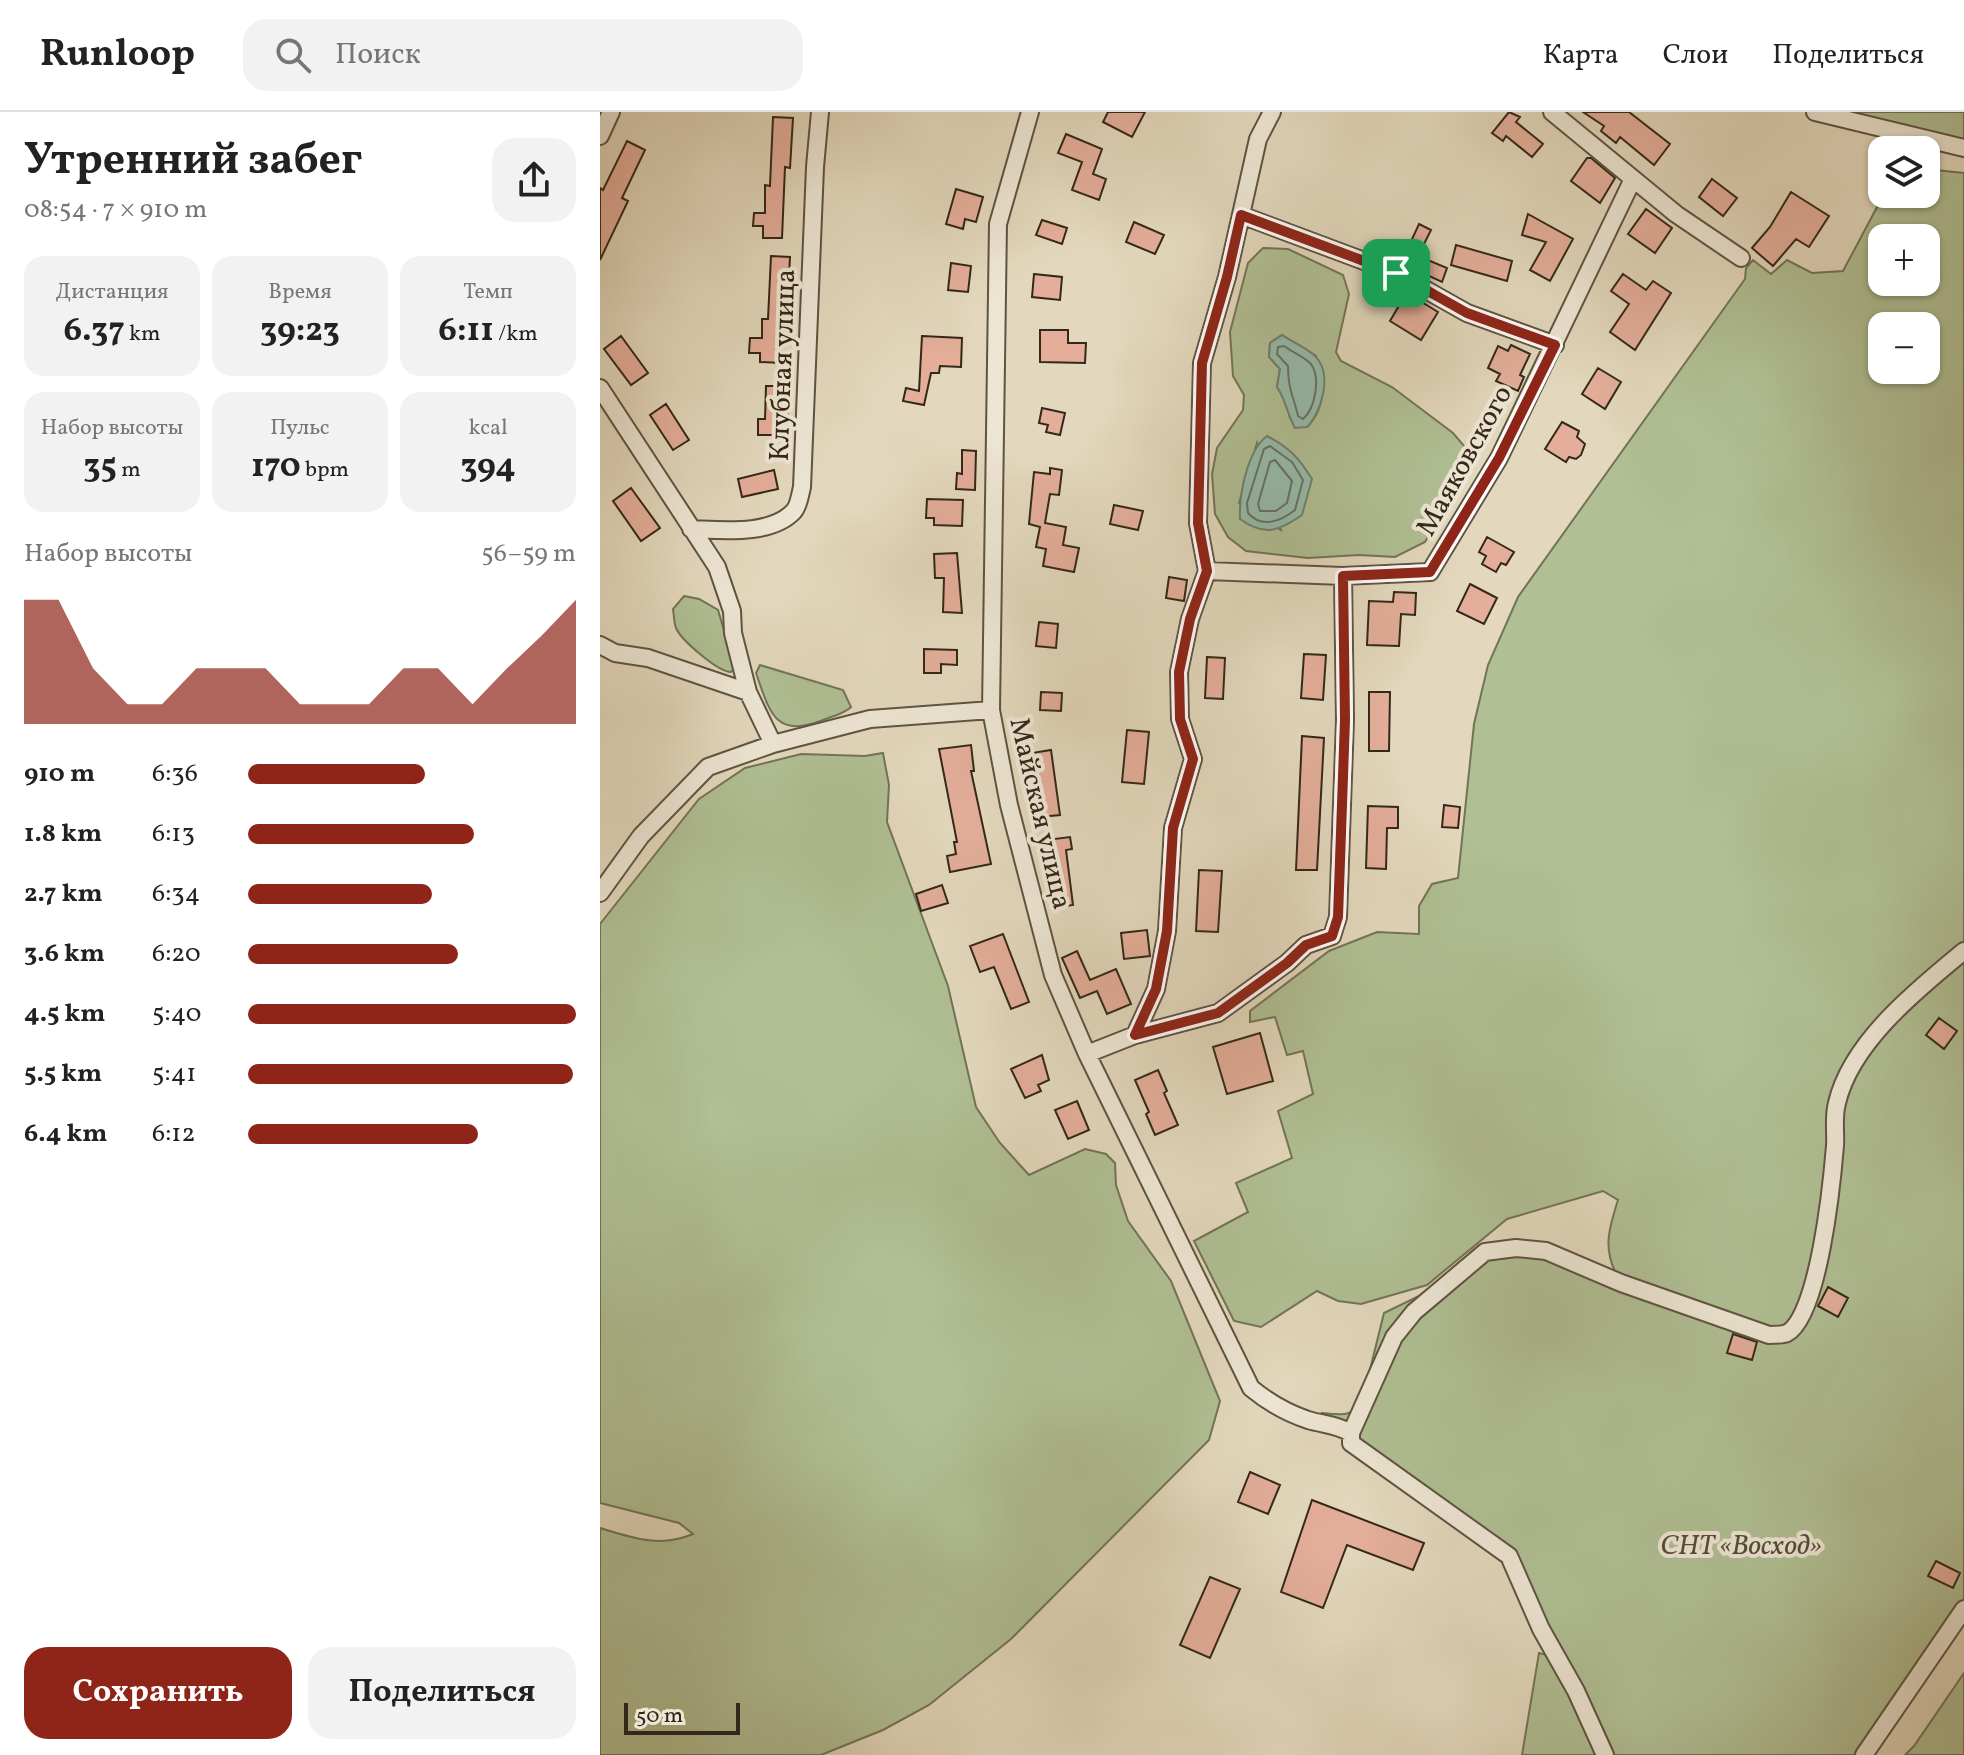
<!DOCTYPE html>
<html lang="ru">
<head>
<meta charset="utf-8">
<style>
	:root { --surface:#fff; --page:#f2f2f2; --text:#222; --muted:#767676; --line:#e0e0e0; --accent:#8f2418 }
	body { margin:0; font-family:Vollkorn,serif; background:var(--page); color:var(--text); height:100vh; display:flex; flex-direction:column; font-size:30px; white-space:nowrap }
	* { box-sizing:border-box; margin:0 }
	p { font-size:26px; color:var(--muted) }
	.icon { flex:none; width:44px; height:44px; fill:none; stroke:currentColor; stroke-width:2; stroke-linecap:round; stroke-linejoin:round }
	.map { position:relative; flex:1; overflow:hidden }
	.drawer { display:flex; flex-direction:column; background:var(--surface); width:600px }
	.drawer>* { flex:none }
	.fabs { position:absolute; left:1268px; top:24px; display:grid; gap:16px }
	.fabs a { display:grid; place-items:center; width:72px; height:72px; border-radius:16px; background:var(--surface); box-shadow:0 2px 6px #0004; font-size:40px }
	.scale { position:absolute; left:24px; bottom:20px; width:116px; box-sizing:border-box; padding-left:8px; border:4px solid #332819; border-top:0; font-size:22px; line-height:28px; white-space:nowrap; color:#332819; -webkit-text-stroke:6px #ede6d4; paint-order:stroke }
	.pin { position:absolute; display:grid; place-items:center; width:68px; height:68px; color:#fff; margin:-34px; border-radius:16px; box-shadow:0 4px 12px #0006 }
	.round { display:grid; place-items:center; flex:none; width:84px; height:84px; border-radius:24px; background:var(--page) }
	.headline { display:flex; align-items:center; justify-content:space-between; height:136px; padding:0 24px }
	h1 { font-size:44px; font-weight:700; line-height:60px }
	.metrics { display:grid; grid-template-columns:repeat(3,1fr); gap:12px; height:136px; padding:8px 24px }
	.metrics div { display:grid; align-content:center; border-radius:20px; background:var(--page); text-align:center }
	.metrics b { font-size:34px; font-weight:700 }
	.metrics small { font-size:22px; font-weight:400 }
	.metrics p { font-size:22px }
	.chart { height:224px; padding:16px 24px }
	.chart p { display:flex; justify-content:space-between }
	.chart svg { width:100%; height:144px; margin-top:8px; fill:var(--accent); opacity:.7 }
	.primary-button { display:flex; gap:16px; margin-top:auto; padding:16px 24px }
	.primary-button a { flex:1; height:92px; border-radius:24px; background:var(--accent); color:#fff; font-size:32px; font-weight:700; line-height:92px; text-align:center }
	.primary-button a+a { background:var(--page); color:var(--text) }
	ul { padding:0 24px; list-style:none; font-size:26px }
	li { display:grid; grid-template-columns:128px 96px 1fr; align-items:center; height:60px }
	li i { height:20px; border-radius:10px; background:var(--accent) }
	header { display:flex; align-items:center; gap:48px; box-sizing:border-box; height:112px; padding:0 40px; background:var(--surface); border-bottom:2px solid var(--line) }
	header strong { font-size:38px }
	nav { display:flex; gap:44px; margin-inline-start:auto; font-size:28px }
	.search { width:560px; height:72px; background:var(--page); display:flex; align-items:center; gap:20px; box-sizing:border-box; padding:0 28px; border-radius:24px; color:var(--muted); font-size:30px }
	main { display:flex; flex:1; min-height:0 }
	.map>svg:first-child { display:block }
	.green { fill:#b0bf94; stroke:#727456; stroke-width:2; fill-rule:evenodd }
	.water { fill:#96bbaa; stroke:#6e8070; stroke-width:2 }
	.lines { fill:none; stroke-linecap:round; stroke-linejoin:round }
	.shore { stroke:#647262; stroke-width:2 }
	.building { fill:#e4ae9a; stroke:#332819; stroke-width:2 }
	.minor-casing { stroke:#5f5442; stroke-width:20 }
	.minor { stroke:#ede6d4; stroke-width:16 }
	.route-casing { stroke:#fff; stroke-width:16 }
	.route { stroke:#8f2418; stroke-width:10 }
	.labels { text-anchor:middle; stroke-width:8; stroke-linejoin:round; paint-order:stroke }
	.street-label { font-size:28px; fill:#332819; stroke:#ede6d4 }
	.park-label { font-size:28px; font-style:italic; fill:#524e38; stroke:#ede6d4 }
</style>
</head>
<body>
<header>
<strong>Runloop</strong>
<div class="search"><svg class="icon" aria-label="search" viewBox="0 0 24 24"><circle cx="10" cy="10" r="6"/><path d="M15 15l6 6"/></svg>Поиск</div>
<nav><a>Карта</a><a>Слои</a><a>Поделиться</a></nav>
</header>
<main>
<section class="drawer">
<div class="headline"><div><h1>Утренний забег</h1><p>08:54 · 7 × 910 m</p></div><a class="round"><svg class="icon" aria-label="share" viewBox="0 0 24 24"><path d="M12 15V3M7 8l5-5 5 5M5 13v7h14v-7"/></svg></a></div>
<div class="metrics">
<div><p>Дистанция</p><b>6.37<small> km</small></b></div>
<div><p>Время</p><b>39:23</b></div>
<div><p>Темп</p><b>6:11<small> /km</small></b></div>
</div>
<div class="metrics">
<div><p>Набор высоты</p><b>35<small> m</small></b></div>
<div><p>Пульс</p><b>170<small> bpm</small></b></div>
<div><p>kcal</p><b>394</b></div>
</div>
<div class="chart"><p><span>Набор высоты</span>56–59 m</p>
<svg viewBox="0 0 160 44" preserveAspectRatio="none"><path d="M0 44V6L10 6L20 27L30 38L40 38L50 27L60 27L70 27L80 38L90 38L100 38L110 27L120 27L130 38L140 27L150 17L160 6V44z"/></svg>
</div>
<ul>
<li><b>910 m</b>6:36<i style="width:54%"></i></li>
<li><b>1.8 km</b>6:13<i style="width:69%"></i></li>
<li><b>2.7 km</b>6:34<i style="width:56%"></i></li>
<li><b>3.6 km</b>6:20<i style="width:64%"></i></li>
<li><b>4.5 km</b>5:40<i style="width:100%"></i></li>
<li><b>5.5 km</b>5:41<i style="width:99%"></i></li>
<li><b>6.4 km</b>6:12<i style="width:70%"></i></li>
</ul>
<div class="primary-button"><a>Сохранить</a><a>Поделиться</a></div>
</section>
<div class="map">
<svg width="1364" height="1643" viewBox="0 0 1364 1643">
	<rect width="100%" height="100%" fill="#e3d8bd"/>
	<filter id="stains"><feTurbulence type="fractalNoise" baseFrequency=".0025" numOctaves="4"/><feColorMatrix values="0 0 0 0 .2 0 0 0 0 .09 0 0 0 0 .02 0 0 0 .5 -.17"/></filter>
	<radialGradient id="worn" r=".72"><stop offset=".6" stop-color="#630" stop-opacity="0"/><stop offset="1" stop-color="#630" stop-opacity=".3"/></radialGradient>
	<!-- green -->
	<path class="green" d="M1228,0h136v32z
		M1326,57l38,4v1436l-100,146h-342l17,-102 11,3 -41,-100 -182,-129 -5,-14c21,2 31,5 41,-15l21,-85 66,-32 35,-29 31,-4 104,33c-18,-30 -12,-50 -2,-81l-15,-9 -96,28 -80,66 -66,19 -23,-3 -21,-10 -56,36 -27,-6 -40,-80 54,-29 -12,-29 56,-25 -14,-47 35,-17 -10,-43 -16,4 -12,-38 -25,5v-11l79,-60 48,-19 42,2v-28l13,-22 26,-6 16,-154 14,-59 30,-68 227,-318 1,-11 7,-8 18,14 16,-14 25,13 31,-2 41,-77h42zM1282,126h44v44h-44zM1282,214h44v44h-44z
		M663,136l25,1 55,26 6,19 -13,58 5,9 51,26 61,46 12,14v15l-6,21 -34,59 -30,15 -36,-2 -51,3 -62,-7 -18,-14 -13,-23 -3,-40 5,-26 26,-38 1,-15 -11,-19 -3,-44 18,-69zM682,223l34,21c6,26 12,50 -9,71l-17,-9 -4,-17 -9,-14 3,-18 -11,-12 1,-14zM657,331l24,87 -42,-27z
		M84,484l15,3 19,11 17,58 -4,4c-13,0 -50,-32 -55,-44 -2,-5 -2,-13 -3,-19z
		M160,553l83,25 8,17c-7,7 -18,9 -28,13 -48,19 -53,-7 -67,-47z
		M283,641l6,32 -2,37 61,164 28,121 24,36 29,32 56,-26 21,5 9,9 1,22 12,36 43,60 49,120 -11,39 -198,199 -82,66 -46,25 -62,25h-221v-227c33,10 60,20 93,6l-14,-11 -79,-20v-579l99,-125 46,-31 56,-14 64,2z
		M1364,1561v82h-59l9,-9z"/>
	<!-- water -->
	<path class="water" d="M682,223c10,7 25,13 33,21 18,17 7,56 -8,71l-12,1c-8,-14 -9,-28 -18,-41l3,-18 -11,-12 1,-14z
		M667,324c22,11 32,22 45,43l-10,36c-23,16 -37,22 -62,4 -1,-24 7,-68 27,-83z"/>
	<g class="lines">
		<!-- shore -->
		<path class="shore" d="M684,234c8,6 21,11 27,18 10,14 4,45 -8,55l-5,-3c-5,-21 -10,-27 -10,-50l-11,-12 1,-7z
			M670,334l22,16 11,18 -8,30c-14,11 -33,19 -47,3l-1,-10 17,-54z
			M675,348l17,21 -5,22 -11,8h-16l-2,-7 12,-42z"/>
	</g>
	<!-- building -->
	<path class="building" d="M508,0h37l-13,25 -29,-15z
		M909,0l11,5 -4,5 27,22 -11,13 -26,-21 -3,5 -11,-8z
		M983,0h46l41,32 -16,21 -34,-28 -4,6 -15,-12 3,-5z
		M173,5l20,1 -3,50 -5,-1 -3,71h-19v-12h-10l1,-13h11v-28l5,1z
		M466,22l36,15 -9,25 13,5 -7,21 -27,-10 10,-28 -24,-9z
		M27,29l18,9 -23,48 6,3 -28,59v-72l3,2z
		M987,46h4l24,20 -15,25 -29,-22z
		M1112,67l25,19 -14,18 -24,-19z
		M356,77l27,8 -7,25 -11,-3 -2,10 -17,-5z
		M1191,80l38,24 -20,31 -13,-8 -23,27 -21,-18 18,-21z
		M1046,97l26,19 -17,25 -27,-19z
		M928,102l45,25 -23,42 -20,-11 16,-28 -24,-7z
		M442,108l25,8 -5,16 -26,-9z
		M534,110l30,13 -9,19 -29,-12z
		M819,112l12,6 -13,26 29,12 -5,14 -41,-19z
		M856,133l56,16 -5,20 -56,-16z
		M171,144l19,1 -2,41 -6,-1 -1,66 -21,-1v-9h-11l1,-15h12v-19h6z
		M351,151l20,3 -3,26 -20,-2z
		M434,162l28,3 -2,23 -28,-3z
		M1023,162l23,16 7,-9 18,12 -36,57 -25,-18 19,-28 -18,-13z
		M812,184l26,16 -17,28 -31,-19 13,-22 5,3z
		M440,218h28v13h18l-1,20 -45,-1z
		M21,224l27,37 -17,12 -27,-36z
		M322,224l40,2 -1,29 -21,-1 -1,7h-8l-7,32 -21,-4 3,-13 13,3z
		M911,233l19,9 -10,21 4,2 -6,14 -22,-10 4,-7 -12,-6 10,-22 10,5z
		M998,256l23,14 -16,27 -23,-15z
		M166,274h22v49h-30v-16h7z
		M66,292l23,36 -16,10 -23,-35z
		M442,296l23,5 -5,22 -14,-3 2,-7 -9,-2z
		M962,310l17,9 -2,6 8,7 -4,11 -5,4 -7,-2 -3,5 -21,-13z
		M362,338l14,1 -1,39 -19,-1 1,-16 5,1z
		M450,356l12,2 -3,25 -9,-1 -5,29 21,4 -3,18 16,3 -5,24 -31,-6 3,-17 -10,-2 4,-20 -11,-3 5,-52 16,2z
		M174,358l4,19 -36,8 -4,-18z
		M31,376l29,40 -19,13 -28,-40z
		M327,387l36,1 -1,26 -28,-1v-7h-8z
		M514,393l29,6 -5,19 -28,-6z
		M887,425l27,15 -8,13 -5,-2 -5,9 -14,-8 4,-8 -7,-4z
		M357,441l5,60 -19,-1 1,-34h-9l-1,-24z
		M569,465l18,3 -3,21 -18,-3z
		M870,472l27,14 -13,26 -27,-13z
		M794,480l22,1 -1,22 -14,-1 -2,32 -32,-1 2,-44 24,1z
		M439,510l19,2 -2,24 -20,-2z
		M324,537l33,1v15l-16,-1v9h-17z
		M704,542l22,1 -3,45 -22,-2z
		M607,545l18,1 -2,41 -18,-1z
		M441,580l21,1 -1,18 -21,-1z
		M769,580h21l-1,59h-20z
		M527,618l22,2 -5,52 -22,-2z
		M702,624l22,2 -7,132h-21z
		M371,633l3,26h-3l20,93 -41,8 -3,-16 9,-2 -2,-12h3l-18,-93z
		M451,638l9,65 -20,2 -8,-64z
		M844,693l16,2 -2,21 -16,-1z
		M768,694l30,1v21h-11l-1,41 -20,-1z
		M470,725l2,12 -6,1 7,55 -21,3 -6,-48h-6l-2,-19z
		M599,758l23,1 -4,61 -22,-1z
		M342,773l6,18 -27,8 -5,-17z
		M547,818l3,26 -26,3 -3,-26z
		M403,822l26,68 -18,7 -17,-42 -14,5 -10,-26z
		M477,839l13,29 26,-11 15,35 -24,10 -10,-23 -17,7 -18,-40z
		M1339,906l18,13 -13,18 -18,-14z
		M660,921l13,48 -46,13 -14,-47z
		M442,943l7,25 -11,5 3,6 -16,7 -14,-29z
		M558,958l9,21 -3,2 14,32 -23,10 -9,-21 3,-2 -14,-32z
		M477,989l12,29 -21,9 -13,-29z
		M1228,1175l20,11 -10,19 -20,-11z
		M1133,1222l24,8 -5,18 -25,-7z
		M650,1360l30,13 -12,29 -30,-12z
		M712,1388l112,43 -11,27 -66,-25 -24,63 -42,-16z
		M1336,1449l24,12 -7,15 -25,-12z
		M610,1465l30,12 -30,69 -30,-13z"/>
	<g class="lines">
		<!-- minor casing -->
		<g class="minor-casing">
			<path id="minor" d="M430,0l-32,112 -7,486 18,95 44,170 34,79 164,334c17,14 36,25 57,32 17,5 27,4 43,13
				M952,0l124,102 65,44
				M1215,0l149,36
				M0,24l11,-24
				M641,103l155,58 71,40 88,32
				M0,276l117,179 15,44 1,22 15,59 25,52
				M91,417c30,1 80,7 103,-18 5,-6 6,-16 8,-24l13,-320 5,-55
				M607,459l136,5 87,-4 69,-114 134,-279
				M0,533l15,8 33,5 100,34
				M0,781l41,-57 67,-69 65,-23 97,-25 121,-9
				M535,923l21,-46 11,-58 6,-103 20,-69 -13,-40 -1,-47 11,-53 17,-48 -9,-48 4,-160 25,-86 31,-138 14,-27
				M487,942l48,-19 83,-22 69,-50 19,-18 26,-9 6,-19 7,-197 -2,-144
				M1005,1643l-29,-64 -35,-62 -32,-73 -158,-113v-10l43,-96 20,-25 71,-60 31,-4 30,3 75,32 148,52c5,0 14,0 18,-2 32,-17 45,-151 48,-187 1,-13 -2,-29 2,-43 14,-61 81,-114 127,-152
				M1264,1643l100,-146"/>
		</g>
		<!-- minor -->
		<use href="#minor" class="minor"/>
	</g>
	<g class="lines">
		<!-- route casing -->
		<g class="route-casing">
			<path id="route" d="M641,103l155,58 71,40 88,32 -56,113 -69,114 -87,4 2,144 -7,197 -6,19 -26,9 -19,18 -69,50 -83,22 21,-46 11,-58 6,-103 20,-69 -13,-40 -1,-47 11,-53 17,-48 -9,-48 4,-160 25,-86z"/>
		</g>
		<!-- route -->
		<use href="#route" class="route"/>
	</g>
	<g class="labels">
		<!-- street labels -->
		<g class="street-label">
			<text transform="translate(181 253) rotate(-88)" y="10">Клубная улица</text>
			<text transform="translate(863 348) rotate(-61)" y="10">Маяковского</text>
			<text transform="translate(442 701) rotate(77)" y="10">Майская улица</text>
		</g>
		<!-- park labels -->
		<g class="park-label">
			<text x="1141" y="1442">СНТ «Восход»</text>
		</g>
	</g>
	<rect width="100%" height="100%" filter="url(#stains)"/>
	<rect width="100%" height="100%" fill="url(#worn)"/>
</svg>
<div class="fabs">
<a><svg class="icon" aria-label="layers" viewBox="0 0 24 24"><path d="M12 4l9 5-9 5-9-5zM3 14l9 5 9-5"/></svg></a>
<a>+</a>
<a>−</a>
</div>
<div class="scale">50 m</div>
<div class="pin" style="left:796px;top:161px;background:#1e9e55"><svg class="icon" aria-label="arrive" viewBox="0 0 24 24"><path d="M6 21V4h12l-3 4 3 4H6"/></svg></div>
</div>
</main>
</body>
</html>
